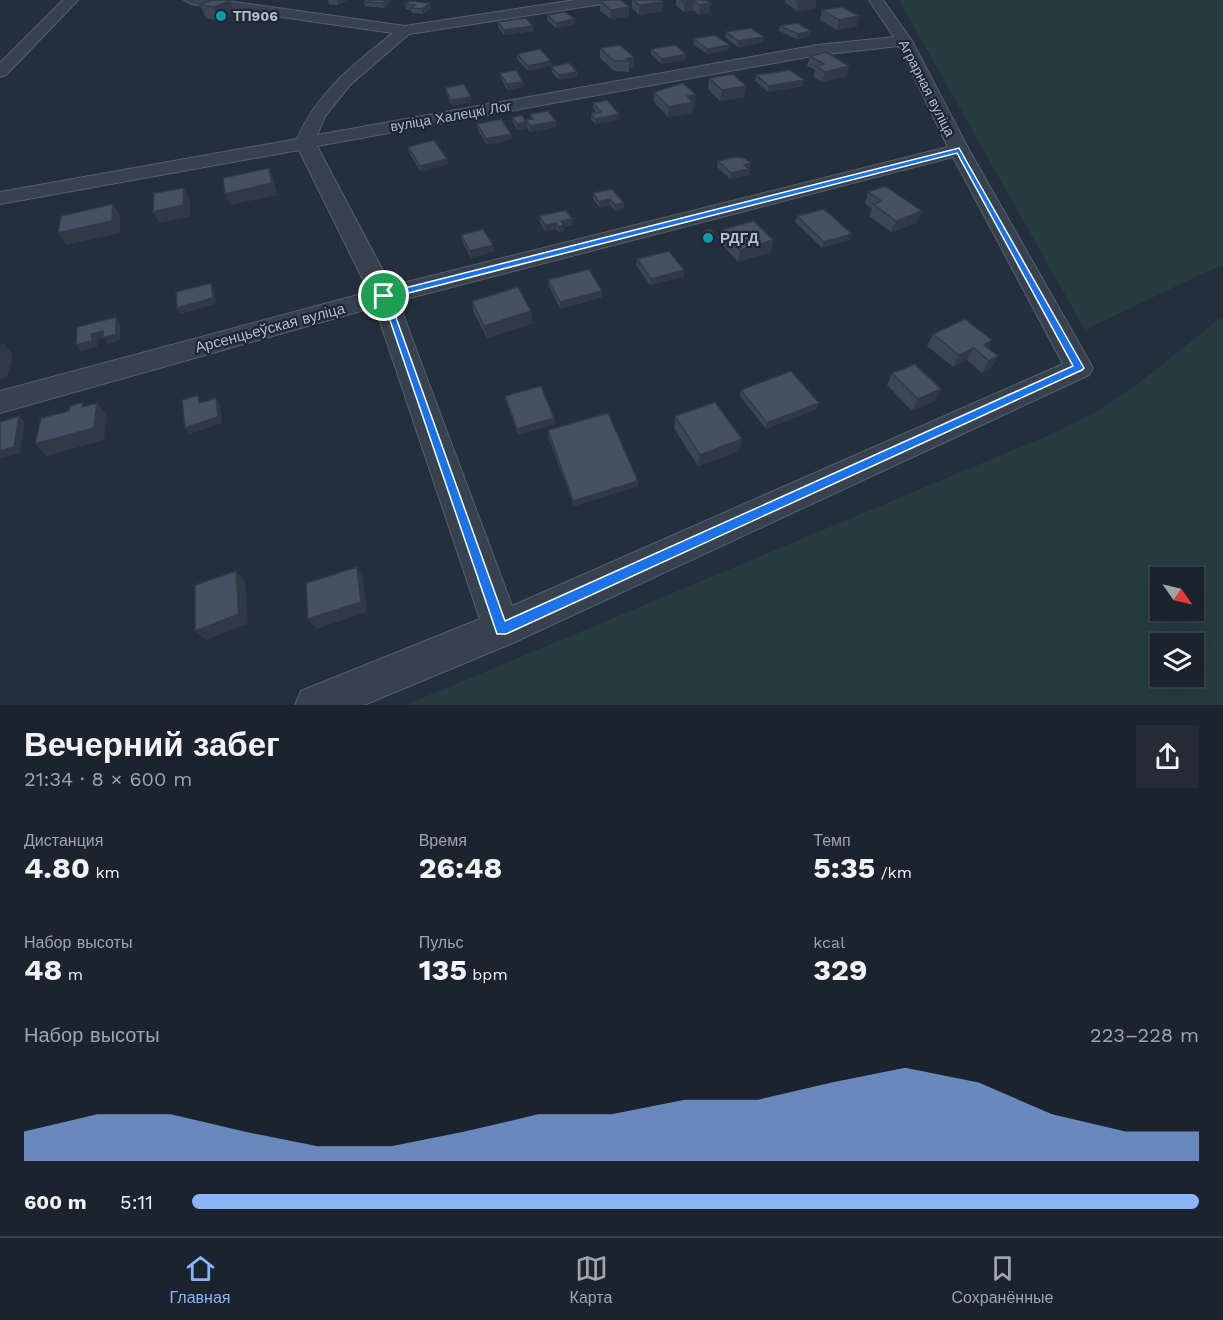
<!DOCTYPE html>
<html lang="ru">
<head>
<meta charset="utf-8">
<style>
	:root { --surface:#1b232e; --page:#242b36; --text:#f1f3f6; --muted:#a0a4aa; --line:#39404a; --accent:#8ab4f8 }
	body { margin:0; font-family:"Work Sans",sans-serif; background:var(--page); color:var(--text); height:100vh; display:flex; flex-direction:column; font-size:22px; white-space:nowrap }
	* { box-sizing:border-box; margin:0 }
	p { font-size:20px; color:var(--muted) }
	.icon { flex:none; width:33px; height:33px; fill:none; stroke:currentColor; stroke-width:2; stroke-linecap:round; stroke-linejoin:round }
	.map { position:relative; height:705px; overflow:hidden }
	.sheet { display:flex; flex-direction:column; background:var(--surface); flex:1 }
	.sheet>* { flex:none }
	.needle { width:39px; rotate:124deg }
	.controls { position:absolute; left:1150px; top:567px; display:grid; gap:12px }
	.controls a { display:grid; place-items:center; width:54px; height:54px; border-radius:0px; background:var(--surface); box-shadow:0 6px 24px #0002,0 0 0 2px var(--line); font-size:30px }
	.pin { position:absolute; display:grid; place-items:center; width:51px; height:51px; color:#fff; margin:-26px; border:3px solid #fff; border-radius:50%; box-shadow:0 2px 6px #0007 }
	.round { display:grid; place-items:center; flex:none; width:63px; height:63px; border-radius:0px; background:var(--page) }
	.headline { display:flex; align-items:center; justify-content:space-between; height:102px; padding:0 24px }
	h1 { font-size:33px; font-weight:700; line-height:45px }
	.metrics { display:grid; grid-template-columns:repeat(3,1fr); gap:9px; height:102px; padding:6px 24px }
	.metrics div { display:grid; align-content:center }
	.metrics b { font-size:30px; font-weight:700 }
	.metrics small { font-size:16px; font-weight:400 }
	.metrics p { font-size:16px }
	.chart { height:168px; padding:12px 24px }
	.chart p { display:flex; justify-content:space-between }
	.chart svg { width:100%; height:108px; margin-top:6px; fill:var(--accent); opacity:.7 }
	ul { padding:0 24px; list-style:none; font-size:20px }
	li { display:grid; grid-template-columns:96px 72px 1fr; align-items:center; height:45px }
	li i { height:15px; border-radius:8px; background:var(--accent) }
	.tab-bar { display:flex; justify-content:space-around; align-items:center; height:84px; border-top:2px solid var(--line); background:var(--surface); font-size:16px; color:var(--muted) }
	.tab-bar a { display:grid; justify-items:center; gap:3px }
	.tab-bar .current { color:var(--accent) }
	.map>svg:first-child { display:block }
	.green { fill:#263c3f; fill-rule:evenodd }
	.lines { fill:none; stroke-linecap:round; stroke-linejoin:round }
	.street-casing { stroke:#565f6c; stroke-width:2 }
	.street { fill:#38414e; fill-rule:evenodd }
	.wall { fill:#3b4654 }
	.shaded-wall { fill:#303945 }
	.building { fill:#455162; stroke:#303945; stroke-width:1.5 }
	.route { fill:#1a73e8; stroke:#fff; stroke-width:1.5; fill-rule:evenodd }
	.culture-dot { fill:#0f9aa8; stroke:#1d2633; stroke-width:2 }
	.labels { text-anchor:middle; stroke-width:4.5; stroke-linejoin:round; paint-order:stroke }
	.far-poi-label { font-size:14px; font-weight:bold; fill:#b4bcc9; stroke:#1d2633; text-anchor:start }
	.far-street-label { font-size:14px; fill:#b4bcc9; stroke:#1d2633 }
	.poi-label { font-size:15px; font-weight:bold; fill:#b4bcc9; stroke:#1d2633; text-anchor:start }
	.street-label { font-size:15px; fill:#b4bcc9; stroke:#1d2633 }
</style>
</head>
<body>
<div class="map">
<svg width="1223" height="705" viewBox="0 0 1223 705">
	<rect width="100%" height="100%" fill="#242f3e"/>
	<!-- green -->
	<path class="green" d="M899,0h324v266l-13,4 -125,60z
		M1223,316v389h-817l648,-272 46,-23 39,-27zM1161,578h33v32h-33zM1161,644h33v32h-33z"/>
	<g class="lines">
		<!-- street casing -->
		<g class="street-casing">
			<path id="street" d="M63,0h15l-72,75 -6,2v-14z
				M184,0h36l185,26 170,-26h34l-7,4 -193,30 -59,51 -25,31 -8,19 501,-90 76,-8 -25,-37h14l29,41 57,109 124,218 -4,7 -574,267 -151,63h-69l6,-14 179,-72 -105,-312 -375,106v-22l369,-99 -70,-142 -299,54v-12l297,-53c20,-47 57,-75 96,-106l-202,-29zM899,46l49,101 -557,139 -74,-140 501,-91zM953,157l110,207 -551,242 -114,-305z"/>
		</g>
		<!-- street -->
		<use href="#street" class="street"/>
	</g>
	<!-- wall -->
	<path class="wall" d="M328,0h19l-9,5 -9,-1z
		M632,0h29l2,2v9l-24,4 -7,-7z
		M676,0h30l4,13 -11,2 -6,-5 -9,2 -8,-6z
		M785,0h31l-1,9 -18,2 -12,-9z
		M230,1l5,13 -15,7 -14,-3 -6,-13z
		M600,1l29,15 -18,3 -11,-8z
		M364,2h27l-7,6 -19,-2z
		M430,3l1,5 -8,6 -11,-1 -1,-3 -5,-1 -1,-5z
		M822,10l35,16 -20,4 -17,-10z
		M547,15l28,9 -19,4 -9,-8z
		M498,22l35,4v5l-29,4 -6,-8z
		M780,26l30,10 -13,3 -18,-8z
		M726,32l37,10 -25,5 -13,-10z
		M694,39l35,6 -1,5 -21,4 -14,-10z
		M620,45l14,22 -5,1v4l-15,-1 -14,-13v-10z
		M651,49l34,11 -24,4 -10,-10z
		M517,54l34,7 1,5 -24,5 -11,-12z
		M810,56l37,20 -25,6 -9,-5 2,-7 -8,-4z
		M551,67l26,5v5l-18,3 -7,-8z
		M500,73l23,14 -16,3 -6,-12z
		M756,75l47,11 -35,6 -13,-11z
		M709,78l37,8 -2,11 -24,4 -12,-12z
		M445,88l26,14 -19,4 -6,-13z
		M654,92l41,14h-2l-1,7 -24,4 -14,-15z
		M593,103l26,17 -24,4 -4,-5v-5l5,-2 -3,-4z
		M530,114l26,7v6l-26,5 -3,-5v1l-10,2 -4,-7 -1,-6 14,5 5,-2z
		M477,124l35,15 -25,6 -9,-15z
		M408,147l40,17 -27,8 -12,-19z
		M718,161l33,2 -3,12 -18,4 -13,-12z
		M868,192l49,31 -26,9 -22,-16 3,-7 -7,-6z
		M593,193l31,10v6l-9,2 -5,-6 -10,3 -7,-9z
		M539,216l33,3 1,6 -9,2v4l-5,2 -3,-4 -11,2 -5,-9z
		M797,216l53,24 -28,8 -27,-26z
		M721,230l52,10 -2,12 -33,10 -18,-20z
		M704,231l10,2 -1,6 -7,2 -3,-4z
		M461,235l32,10 1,6 -23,7 -9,-17z
		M637,259l47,17 -34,9 -14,-20z
		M548,280l54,17 -42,12 -11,-23z
		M472,301l61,22 -46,15 -13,-25z
		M933,334l59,6 -4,8 10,8 -7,12 -9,5 -15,-13 -14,7 -26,-21z
		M892,373l43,28 -23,10 -25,-26z
		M741,390l76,19 -51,20 -26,-33z
		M505,396l50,28 -37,11 -12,-33z
		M675,416l64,35 -41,15 -24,-38z
		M548,430l90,51v5l-64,20 -26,-70z"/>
	<!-- shaded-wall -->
	<path class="shaded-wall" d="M338,0h9l-9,5 -1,-4z
		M387,0h4v2l-7,6 -1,-5z
		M816,0l-1,9 -18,2 1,-9z
		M230,1l5,13 -15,7 -6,-14z
		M693,1v9l-9,2v-10z
		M663,2v9l-24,4v-10z
		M430,3l1,5 -8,6 -1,-5z
		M711,3l-1,10 -11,2 1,-10z
		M629,7v9l-18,3v-9z
		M859,16l-2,10 -20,4 2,-10z
		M575,19v5l-19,4v-5z
		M533,26v5l-29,4v-5z
		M811,31l-1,5 -13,3 1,-5z
		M764,37l-1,5 -25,5v-6z
		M729,45l-1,5 -21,4v-5z
		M686,54l-1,6 -24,4 1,-5z
		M634,57v10l-5,1v-7l-3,-2z
		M551,61l1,5 -24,5v-5z
		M849,66l-2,10 -25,6 3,-10z
		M577,72v5l-18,3v-5z
		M804,80l-1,6 -35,6 1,-6z
		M523,82v5l-16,3v-6z
		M746,86l-2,11 -24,4 2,-11z
		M696,95l-1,11h-2l-1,7 -24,4 1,-10 18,-11z
		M471,97v5l-19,4 -1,-6z
		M619,114v6l-24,4v-5z
		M556,121v6l-26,5v-6z
		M526,122l1,6 -10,2v-6z
		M511,134l1,5 -25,6 -1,-6z
		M447,159l1,5 -27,8 -1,-6z
		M751,163l-3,12 -18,4 1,-6 13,-8z
		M269,168l5,12 3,15 -47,10 -5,-11z
		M184,188l6,11v18l-31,6 -6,-11z
		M610,199v6l-10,3 -1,-6z
		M624,203v6l-9,2v-6z
		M113,204l7,12v17l-54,12 -8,-12z
		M922,211l-5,12 -26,9 5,-11z
		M572,219l1,6 -9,2v4l-5,2 -1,-6 3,-6z
		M556,223v6l-11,2v-6z
		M714,233l-1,6 -7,2 1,-6z
		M852,234l-2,6 -28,8 2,-6z
		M773,240l-2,12 -33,10 2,-12z
		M493,245l1,6 -23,7 -1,-7z
		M684,270v6l-34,9 1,-6z
		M211,283l3,6 2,15 -36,10 -3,-6z
		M602,291v6l-42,12v-7z
		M531,311l2,12 -46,15 -3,-12z
		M116,317l4,6v17l-12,4 -5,-6 -6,2v7l-16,4 -5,-6z
		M992,340l-7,12 -1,-7z
		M2,342l11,12 -6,24 -7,2v-30z
		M974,348l-7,12 -14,7 6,-12z
		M998,356l-7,12 -9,5 7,-12z
		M941,389l-6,12 -23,10 6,-12z
		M216,398l4,6 2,19 -33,11 -4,-6z
		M97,403l10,12 -3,25 -57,16 -12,-12z
		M819,403l-2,6 -51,20 1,-6z
		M19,416l6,6 -5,31 -20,6v-8z
		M554,418l1,6 -37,11 -1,-6z
		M742,439l-3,12 -41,15 2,-11z
		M638,481v5l-64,20 -1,-5z
		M357,567l6,11 4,34 -51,17 -8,-10z
		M236,571l9,10 3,43 -42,16 -11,-9z"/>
	<!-- building -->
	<path class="building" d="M212,0h14l4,1 -16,6 -14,-2z
		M366,0h21l-4,3 -19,-1z
		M607,0h14l8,7 -18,3 -11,-9z
		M633,0h28l2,2 -24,3z
		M681,0h25l5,3 -11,2 -7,-4 -9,1z
		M796,0h16l-14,2z
		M410,1l20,2 -8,6 -11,-1 4,-3 -10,-1z
		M842,7l17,9 -20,4 -17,-10z
		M565,12l10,7 -19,4 -9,-8z
		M526,18l7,8 -29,4 -6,-8z
		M797,23l14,8 -13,3 -18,-8z
		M751,28l13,9 -26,4 -12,-9z
		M715,35l14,10 -22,4 -13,-10z
		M620,45l14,12 -8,2 3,2h-15l-14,-13z
		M675,45l11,9 -24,5 -11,-10z
		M540,49l11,12 -23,5 -11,-12z
		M826,52l23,14 -24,6 -9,-6 8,-2 -14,-8z
		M569,63l8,9 -18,3 -8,-8z
		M516,70l7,12 -16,2 -7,-11z
		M790,70l14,10 -35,6 -13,-11z
		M733,74l13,12 -24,4 -13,-12z
		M683,83l13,12 -9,1 6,6 -24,5 -15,-15z
		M464,84l7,13 -20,3 -6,-12z
		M607,100l12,14 -24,5 -4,-5 10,-2 -8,-9z
		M548,111l8,10 -26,5 -4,-6 7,-1 -3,-5z
		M522,115l4,7 -9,2 -5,-7z
		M501,119l10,15 -25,5 -9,-15z
		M434,140l13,19 -27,7 -12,-19z
		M736,157l9,1 6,5 -7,2 5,4 -18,4 -13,-12z
		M269,168l3,15 -47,11 -2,-16z
		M885,186l37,25 -26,10 -23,-17 9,-3 -14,-9z
		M184,188l-1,17 -30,7 1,-19z
		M612,189l12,14 -9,2 -5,-6 -11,3 -6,-9z
		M113,204l-1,17 -54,12 3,-17z
		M824,209l28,25 -28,8 -27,-26z
		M566,210l6,9 -11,2 3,4 -6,2 -2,-4 -11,2 -6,-9z
		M754,221l19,19 -33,10 -19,-20z
		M483,229l10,16 -23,6 -9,-16z
		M710,229l4,4 -7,2 -3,-4z
		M669,251l15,19 -33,9 -14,-20z
		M589,269l13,22 -42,11 -12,-22z
		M211,283l2,15 -36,10 -1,-16z
		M518,287l13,24 -47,15 -12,-25z
		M116,317v17l-13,4v-7l-11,3v7l-16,4 1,-18z
		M965,319l27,21 -8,5 14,11 -9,5 -15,-13 -15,7 -26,-21z
		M915,364l26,25 -23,10 -26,-26z
		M791,371l28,32 -52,20 -26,-33z
		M541,386l13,32 -37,11 -12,-33z
		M198,395l1,8 17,-5 2,19 -33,11 -3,-28z
		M83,402l-1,5 15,-4 -3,25 -59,16 6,-26 28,-7 1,-5z
		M715,402l27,37 -42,16 -25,-39z
		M608,413l30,68 -65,20 -25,-71z
		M19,416l-5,31 -14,4v-29z
		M357,567l4,35 -53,17 -2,-36z
		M236,571l3,43 -44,17v-46z"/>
	<!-- route -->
	<path class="route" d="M959,148l125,220 -2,2 -576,264h-9l-116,-340zM957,153l116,213 -568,255 -116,-323z"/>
	<!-- markers -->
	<g class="culture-dot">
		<circle cx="221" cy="16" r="6"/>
		<circle cx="708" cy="238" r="6"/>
	</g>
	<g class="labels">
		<!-- far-poi labels -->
		<g class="far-poi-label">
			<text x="233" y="21">ТП906</text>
		</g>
		<!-- far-street labels -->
		<g class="far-street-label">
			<text transform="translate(927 88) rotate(63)" y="5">Аграрная вуліца</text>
			<text transform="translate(451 116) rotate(-10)" y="5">вуліца Халецкі Лог</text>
		</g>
		<!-- poi labels -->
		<g class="poi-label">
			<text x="720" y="243">РДГД</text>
		</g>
		<!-- street labels -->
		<g class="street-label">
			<text transform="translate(270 328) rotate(-15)" y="5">Арсенцьеўская вуліца</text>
		</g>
	</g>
</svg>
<div class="controls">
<a><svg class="needle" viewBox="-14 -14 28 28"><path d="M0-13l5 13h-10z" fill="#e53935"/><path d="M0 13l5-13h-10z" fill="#a0a4aa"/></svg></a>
<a><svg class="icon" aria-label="layers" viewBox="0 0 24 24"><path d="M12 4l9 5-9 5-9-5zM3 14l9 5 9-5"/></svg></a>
</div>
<div class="pin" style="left:384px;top:296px;background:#1e9e55"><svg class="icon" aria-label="arrive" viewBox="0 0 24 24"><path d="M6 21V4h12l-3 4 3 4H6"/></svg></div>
</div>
<section class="sheet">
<div class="headline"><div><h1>Вечерний забег</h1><p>21:34 · 8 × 600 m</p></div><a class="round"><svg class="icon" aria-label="share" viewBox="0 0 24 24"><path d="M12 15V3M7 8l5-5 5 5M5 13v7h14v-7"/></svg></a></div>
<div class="metrics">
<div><p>Дистанция</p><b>4.80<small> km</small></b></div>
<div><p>Время</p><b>26:48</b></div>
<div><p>Темп</p><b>5:35<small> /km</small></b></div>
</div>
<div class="metrics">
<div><p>Набор высоты</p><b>48<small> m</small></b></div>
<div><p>Пульс</p><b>135<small> bpm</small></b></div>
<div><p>kcal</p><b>329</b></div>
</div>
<div class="chart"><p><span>Набор высоты</span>223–228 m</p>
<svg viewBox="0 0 160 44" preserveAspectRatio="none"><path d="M0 44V32L10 25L20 25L30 32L40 38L50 38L60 32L70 25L80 25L90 19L100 19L110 12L120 6L130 12L140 25L150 32L160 32V44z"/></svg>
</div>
<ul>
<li><b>600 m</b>5:11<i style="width:100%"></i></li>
</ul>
</section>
<nav class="tab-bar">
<a class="current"><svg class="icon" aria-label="home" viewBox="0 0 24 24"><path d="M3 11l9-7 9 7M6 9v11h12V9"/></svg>Главная</a>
<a><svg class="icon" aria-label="map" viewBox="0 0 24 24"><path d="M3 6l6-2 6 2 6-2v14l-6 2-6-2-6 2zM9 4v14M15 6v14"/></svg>Карта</a>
<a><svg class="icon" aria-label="saved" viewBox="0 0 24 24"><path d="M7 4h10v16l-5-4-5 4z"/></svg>Сохранённые</a>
</nav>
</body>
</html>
